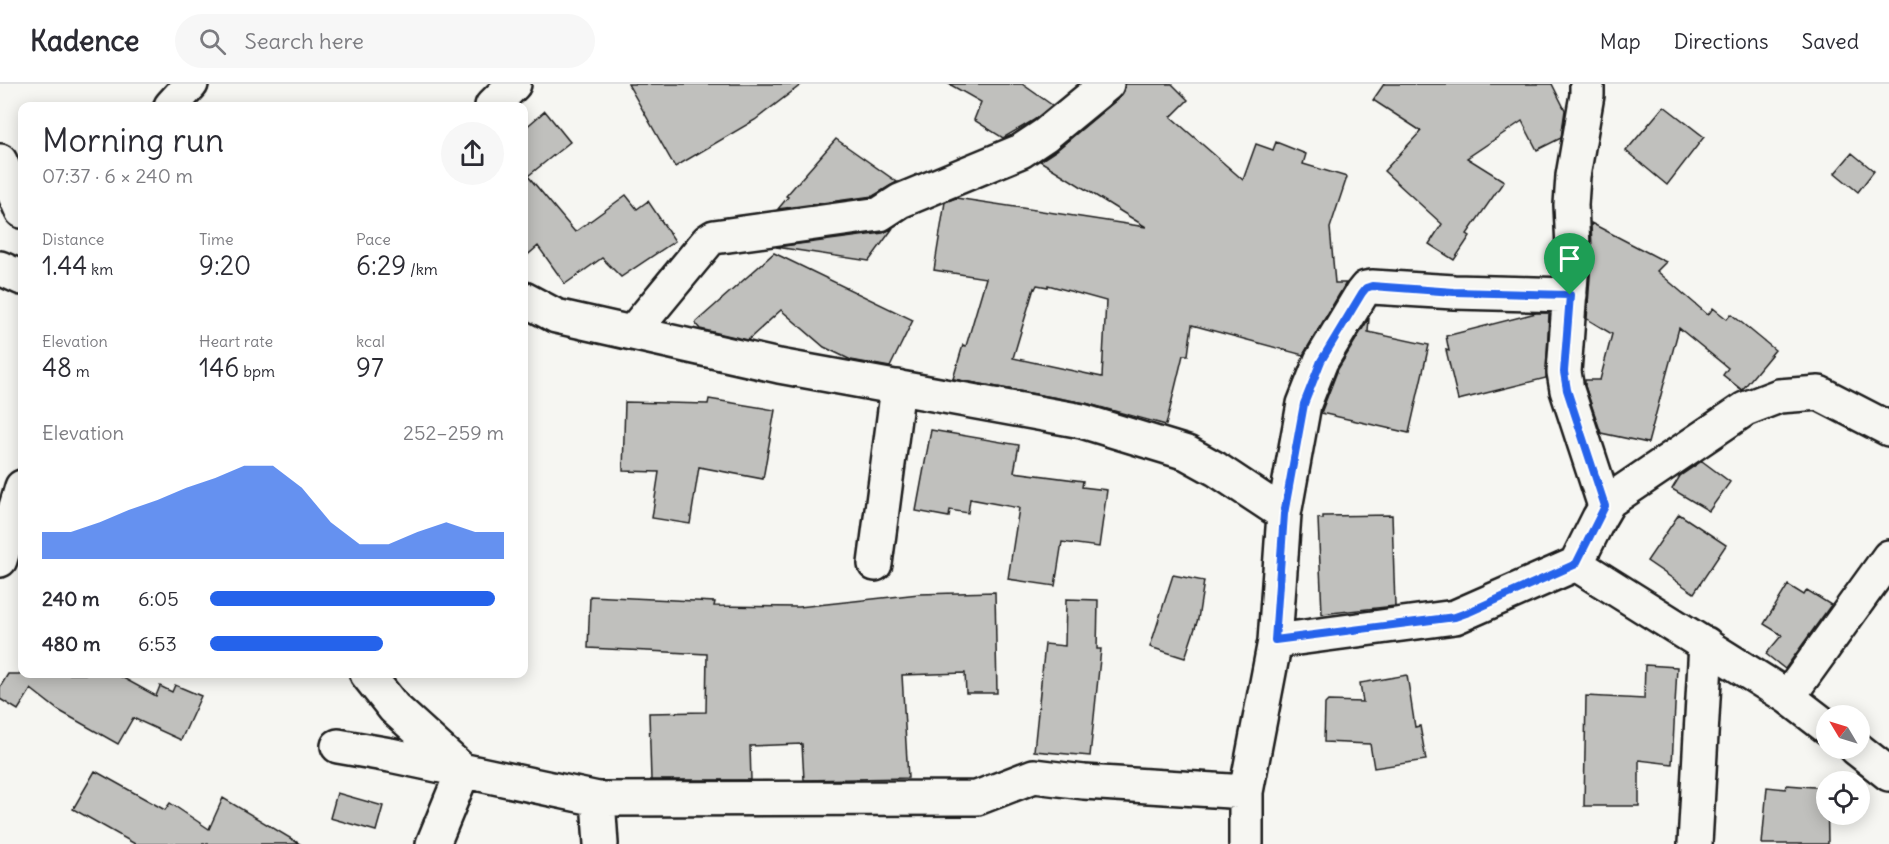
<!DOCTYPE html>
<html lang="en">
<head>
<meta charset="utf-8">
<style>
	:root { --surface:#fff; --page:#f7f7f7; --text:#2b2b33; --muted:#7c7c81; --line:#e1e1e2; --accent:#2563eb }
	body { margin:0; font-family:Delius,sans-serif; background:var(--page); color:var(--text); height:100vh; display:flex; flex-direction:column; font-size:22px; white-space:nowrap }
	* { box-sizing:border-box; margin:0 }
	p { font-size:20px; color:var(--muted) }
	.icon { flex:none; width:33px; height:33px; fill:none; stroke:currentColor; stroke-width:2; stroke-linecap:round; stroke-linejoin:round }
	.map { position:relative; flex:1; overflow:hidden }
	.side { position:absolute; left:18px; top:18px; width:510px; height:576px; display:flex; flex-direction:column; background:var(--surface); border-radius:12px; box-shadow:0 3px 15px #0003 }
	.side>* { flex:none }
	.needle { width:39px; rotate:308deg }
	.tools { position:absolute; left:1816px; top:621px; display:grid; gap:12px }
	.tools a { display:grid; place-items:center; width:54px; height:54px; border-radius:50%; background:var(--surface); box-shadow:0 3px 15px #0003; font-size:30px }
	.pin { position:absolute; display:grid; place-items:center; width:51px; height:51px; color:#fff; margin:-62px -26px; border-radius:50% 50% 50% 0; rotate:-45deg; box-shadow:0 0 6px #0007 }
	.pin .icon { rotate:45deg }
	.round { display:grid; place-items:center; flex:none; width:63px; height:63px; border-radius:32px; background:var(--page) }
	.head { display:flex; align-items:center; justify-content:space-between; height:102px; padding:0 24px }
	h1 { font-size:33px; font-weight:600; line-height:45px }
	.stats { display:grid; grid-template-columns:repeat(3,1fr); gap:9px; height:102px; padding:6px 24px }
	.stats div { display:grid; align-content:center }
	.stats b { font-size:26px; font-weight:600 }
	.stats small { font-size:16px; font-weight:400 }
	.stats p { font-size:16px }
	.chart { height:168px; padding:12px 24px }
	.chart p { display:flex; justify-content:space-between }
	.chart svg { width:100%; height:108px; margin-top:6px; fill:var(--accent); opacity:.7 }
	ul { padding:0 24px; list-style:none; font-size:20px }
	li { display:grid; grid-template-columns:96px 72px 1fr; align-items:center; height:45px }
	li i { height:15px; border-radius:8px; background:var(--accent) }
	header { display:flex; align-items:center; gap:36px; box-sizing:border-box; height:84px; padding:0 30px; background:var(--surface); border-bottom:2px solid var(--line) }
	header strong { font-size:28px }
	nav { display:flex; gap:33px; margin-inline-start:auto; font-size:21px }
	.search { width:420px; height:54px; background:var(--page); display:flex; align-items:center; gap:15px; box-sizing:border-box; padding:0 21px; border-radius:33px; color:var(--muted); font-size:22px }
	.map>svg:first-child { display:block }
	.building { fill:#c0c0bd; stroke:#1c1c1c; stroke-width:1.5; fill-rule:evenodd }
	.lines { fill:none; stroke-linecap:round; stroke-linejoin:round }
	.minor-casing { stroke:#1c1c1c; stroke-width:38 }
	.minor { stroke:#f6f6f2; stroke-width:33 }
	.route-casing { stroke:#fff; stroke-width:12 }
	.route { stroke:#2563eb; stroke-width:8 }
</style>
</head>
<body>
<header>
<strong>Kadence</strong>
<div class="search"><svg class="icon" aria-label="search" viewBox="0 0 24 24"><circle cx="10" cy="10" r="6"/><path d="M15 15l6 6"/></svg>Search here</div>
<nav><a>Map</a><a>Directions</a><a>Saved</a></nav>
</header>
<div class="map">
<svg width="1889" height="760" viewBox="0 0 1889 760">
	<rect width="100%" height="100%" fill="#f6f6f2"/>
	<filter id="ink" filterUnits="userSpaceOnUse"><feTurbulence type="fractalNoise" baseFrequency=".0167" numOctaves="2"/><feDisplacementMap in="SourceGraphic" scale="12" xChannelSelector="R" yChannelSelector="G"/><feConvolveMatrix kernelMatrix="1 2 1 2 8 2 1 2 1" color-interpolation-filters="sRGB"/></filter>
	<g filter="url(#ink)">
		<!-- building -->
		<path class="building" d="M628,0h174l-47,36 -80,47z
			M949,0h73l30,21 -18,15 -31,18 -29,-18 7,-18z
			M1125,0h47l16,16 -17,17 72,63 13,-36 17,6 3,-8 30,12 -3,10 44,13 -17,51 5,55h11l-43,72 -111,-30 -4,30h-5l-17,70 -81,-22 -132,-24 10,-34 3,1 20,-68 -52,-8 11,-68 11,-4 190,29 -106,-66 17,-11 62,-52 5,-7zM1037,201l11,2v-2l58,16 -4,76 -89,-19 21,-70 1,1z
			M1384,0h168l13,26 -4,28 -24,12 -15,-29 -55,37 37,23 -37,53 3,2 -16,24 -25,-16 13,-20 -58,-53 37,-40 -48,-31z
			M1664,22l40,31 -37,48 -41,-34z
			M545,27l25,31 -42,34 47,56 51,-37 11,14 11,-8 27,40 -54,36 -19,-19 -37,26 -27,-38 -14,12v-129z
			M836,55l61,43 -24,14 -95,13 10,-12 -2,-1z
			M1852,69l22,18 -16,21 -23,-19z
			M1591,139l75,39 -9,9 51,44 5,-7 14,11 4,-5 44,36 -33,40 -19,-15 5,-7 -49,-40 -31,115 -47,-10 -16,-47v-6h15l12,-46 -25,-15 5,-70z
			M893,144l-24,33 -93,-14 107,-14z
			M774,169l139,67 -23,47 -39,-7 -27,-13 -43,-37 -33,30 -48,-11 -5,-6z
			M1536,229h13l-3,65 -88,22 -12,-50 3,1 -3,-15z
			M1369,234l-1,14 61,13 -20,88 -88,-20 17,-44z
			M709,315l66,11 -12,69 -64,-12 -9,57 -38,-6 7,-46 -36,-1 2,-69 83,2z
			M931,346l88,15 -5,27 69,9 -1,6 25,3 -8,57 -37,-5 -7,44 -47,-7 11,-71 -49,-9 -2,14 -18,-3 -1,7 -33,-6z
			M1702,377l28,21 -21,29 -37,-22 8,-13z
			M1679,430l47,31 -32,48 -47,-32z
			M1392,431l3,91 -73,8 -4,-96 5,1v-3z
			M1173,491l31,6 -6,38 -13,39 -35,-11z
			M1788,501l16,10 3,-5 24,15 -46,64 -19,-15 16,-19 -18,-11z
			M995,508l2,101h-31l-1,-20 -63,2 6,103 -104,2 -2,-36 -52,2 1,34h-100l-2,-67 57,-1 1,-58 -119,-6 2,-52 125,6 -1,4 85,1 120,-13z
			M1066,515l32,1 -1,49h4l-11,107 -56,-5 11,-107 20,2z
			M1645,581l32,2 -5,97 -33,-4v46h-55l2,-110 58,3z
			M8,590h108l40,22 4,-10 12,6 3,-7 26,11 -20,44 -48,-22 -15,26 -60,-34 -27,-21 -13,21 -18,-11v-12z
			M1407,591l8,52 5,-1 6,34 -52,8 -4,-24 -46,-2 1,-38 3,-3 35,1 -3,-19z
			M95,687l70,39 5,-7 39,26 14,-31 77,46h-165l-62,-35z
			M1787,701l40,3 1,56h-66l5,-57 19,2z
			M337,709l46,13 -7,25 -46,-13z"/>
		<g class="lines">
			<!-- minor casing -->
			<g class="minor-casing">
				<path id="minor" d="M1587,0v11l-14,81 -2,29 2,43 -9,124 3,18 38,116
					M171,22l20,-22
					M492,22l22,-22
					M0,77l22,50
					M0,184l22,10
					M524,215l32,17 223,50 303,55 105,32 29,16 68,45
					M632,249l76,-92 6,-4 166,-23 20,-13 121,-50 24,-16 62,-51
					M0,476l22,-73
					M875,480l23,-177
					M1576,480l212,133 39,30
					M1275,557l180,-24 121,-53 23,-46 10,-17 136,-92 34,-13 40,-3 70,36
					M367,590l27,34 69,63
					M1788,613l101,-140
					M338,662l52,9 208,44 379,-1 57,-22 50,6 162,10 29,-151 9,-127 20,-110 17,-43 41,-68 4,-5 6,-1 82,5 116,3
					M1856,664l33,26
					M598,715l3,45
					M433,760l30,-73
					M1246,760v-52
					M1695,760l11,-200"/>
			</g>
			<!-- minor -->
			<use href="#minor" class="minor"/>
		</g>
	</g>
	<g class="lines" filter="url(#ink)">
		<!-- route casing -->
		<g class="route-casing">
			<path id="route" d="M1372,202l82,6 116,3 -6,77 3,18 38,116 -29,58 -107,48 -14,5 -180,23 9,-126 20,-110 17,-43 41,-68 4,-5z"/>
		</g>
		<!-- route -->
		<use href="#route" class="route"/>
	</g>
</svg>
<div class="tools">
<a><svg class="needle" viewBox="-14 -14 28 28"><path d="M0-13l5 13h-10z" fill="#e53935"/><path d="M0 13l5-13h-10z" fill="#7c7c81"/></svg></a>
<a><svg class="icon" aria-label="locate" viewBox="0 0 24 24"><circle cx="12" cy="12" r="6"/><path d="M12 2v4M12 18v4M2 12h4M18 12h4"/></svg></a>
</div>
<div class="pin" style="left:1570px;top:211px;background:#1e9e55"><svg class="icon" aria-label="arrive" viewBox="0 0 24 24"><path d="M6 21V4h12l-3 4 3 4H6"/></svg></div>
<section class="side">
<div class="head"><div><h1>Morning run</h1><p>07:37 · 6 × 240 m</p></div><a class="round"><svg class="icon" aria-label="share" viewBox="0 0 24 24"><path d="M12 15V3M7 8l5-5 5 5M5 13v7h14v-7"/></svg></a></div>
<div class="stats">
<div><p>Distance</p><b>1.44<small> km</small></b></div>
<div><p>Time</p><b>9:20</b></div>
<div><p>Pace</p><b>6:29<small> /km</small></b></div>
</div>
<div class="stats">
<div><p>Elevation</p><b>48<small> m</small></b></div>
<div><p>Heart rate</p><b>146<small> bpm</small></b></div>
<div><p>kcal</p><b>97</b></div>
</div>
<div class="chart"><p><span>Elevation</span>252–259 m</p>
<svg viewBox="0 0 160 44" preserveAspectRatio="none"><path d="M0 44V33L10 33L20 29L30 24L40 20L50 15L60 11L70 6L80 6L90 15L100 29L110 38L120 38L130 33L140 29L150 33L160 33V44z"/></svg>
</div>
<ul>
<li><b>240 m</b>6:05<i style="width:97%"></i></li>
<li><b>480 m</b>6:53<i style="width:59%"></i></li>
</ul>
</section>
</div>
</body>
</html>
